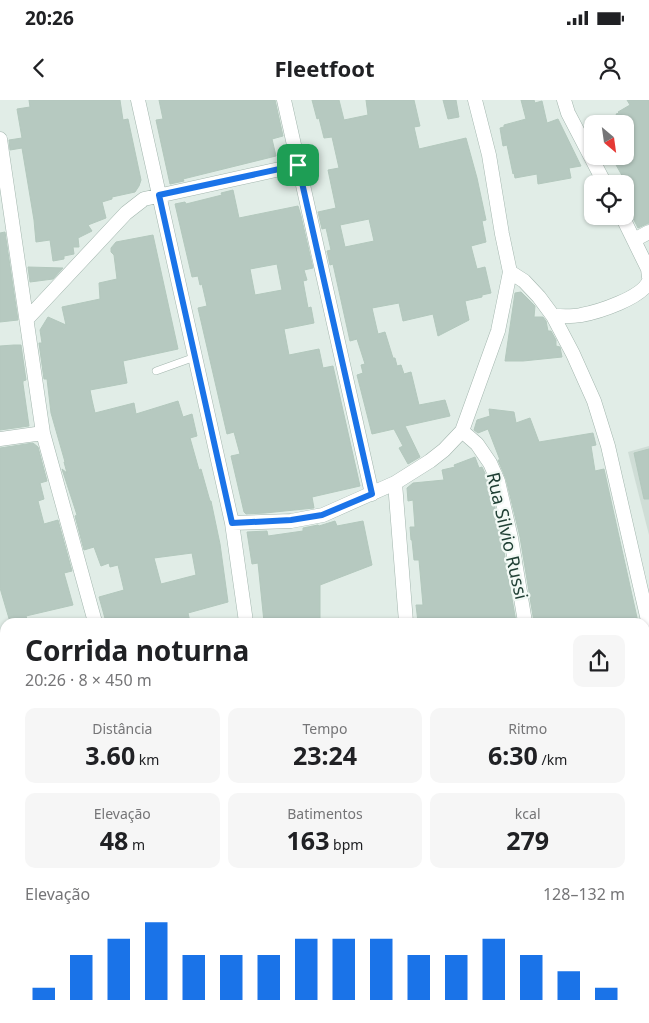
<!DOCTYPE html>
<html lang="pt">
<head>
<meta charset="utf-8">
<style>
	:root { --surface:#fff; --page:#f6f6f6; --text:#202124; --muted:#757577; --accent:#1a73e8 }
	body { margin:0; font-family:"Noto Sans",sans-serif; background:var(--page); color:var(--text); height:100vh; display:flex; flex-direction:column; font-size:19px; white-space:nowrap }
	* { box-sizing:border-box; margin:0 }
	p { font-size:16px; color:var(--muted) }
	.icon { flex:none; width:28px; height:28px; fill:none; stroke:currentColor; stroke-width:2; stroke-linecap:round; stroke-linejoin:round }
	.map { position:relative; flex:1; overflow:hidden }
	.details { position:absolute; left:0px; top:518px; width:650px; height:406px; display:flex; flex-direction:column; background:var(--surface); border-radius:15px 15px 0 0; box-shadow:0 1px 4px #0004 }
	.details>* { flex:none }
	.needle { width:32px; rotate:151deg }
	.buttons { position:absolute; left:584px; top:15px; display:grid; gap:10px }
	.buttons a { display:grid; place-items:center; width:50px; height:50px; border-radius:10px; background:var(--surface); box-shadow:0 1px 4px #0004; font-size:25px }
	.pin { position:absolute; display:grid; place-items:center; width:42px; height:42px; color:#fff; margin:-21px; border-radius:10px; box-shadow:0 2px 8px #0006 }
	.round { display:grid; place-items:center; flex:none; width:52px; height:52px; border-radius:10px; background:var(--page) }
	.head { display:flex; align-items:center; justify-content:space-between; height:85px; padding:0 25px }
	h1 { font-size:28px; font-weight:700; line-height:38px }
	.metrics { display:grid; grid-template-columns:repeat(3,1fr); gap:8px; height:85px; padding:5px 25px }
	.metrics div { display:grid; align-content:center; border-radius:10px; background:var(--page); text-align:center }
	.metrics b { font-size:25px; font-weight:700 }
	.metrics small { font-size:14px; font-weight:400 }
	.metrics p { font-size:14px }
	.chart { height:140px; padding:10px 25px }
	.chart p { display:flex; justify-content:space-between }
	.chart svg { width:100%; height:90px; margin-top:5px; stroke:var(--accent); stroke-width:6 }
	.status { display:flex; justify-content:space-between; align-items:center; height:35px; padding:0 25px; background:var(--surface); direction:ltr }
	.status svg { height:14px; fill:currentColor }
	header { display:flex; justify-content:space-between; align-items:center; height:65px; padding:0 25px; background:var(--surface); font-size:22px; font-weight:700 }
	.map>svg:first-child { display:block }
	.built { fill:#cfddd6 }
	.building { fill:#b6c9c0; stroke:#b3c8bd; fill-rule:evenodd }
	.lines { fill:none; stroke-linecap:round; stroke-linejoin:round }
	.service-casing { stroke:#a3b6ae; stroke-width:8 }
	.minor-casing { stroke:#a3b6ae; stroke-width:15 }
	.primary-casing { stroke:#c1cac6; stroke-width:16 }
	.service { stroke:#fff; stroke-width:7 }
	.minor { stroke:#fff; stroke-width:14 }
	.primary { stroke:#61a88f; stroke-width:15 }
	.route-casing { stroke:#fff; stroke-width:10 }
	.route { stroke:#1a73e8; stroke-width:6 }
	.labels { text-anchor:middle; stroke-width:4.5; stroke-linejoin:round; paint-order:stroke }
	.street-label { font-size:18px; fill:#204035; stroke:#f2f9f5 }
</style>
</head>
<body>
<div class="status"><b>20:26</b><svg viewBox="0 0 49 12"><path d="M0 12V9h3v3zM5 12V6h3v6zM10 12V3h3v9zM15 12V0h3v12zM26 1h20v11H26zM47 4h2v5h-2z"/></svg></div>
<header><svg class="icon" aria-label="back" viewBox="0 0 24 24"><path d="M15 5l-7 7 7 7"/></svg>Fleetfoot<svg class="icon" aria-label="person" viewBox="0 0 24 24"><circle cx="12" cy="8" r="4"/><path d="M4 21q1-7 8-7t8 7"/></svg></header>
<div class="map">
<svg width="649" height="923" viewBox="0 0 649 923">
	<rect width="100%" height="100%" fill="#e1ede7"/>
	<!-- built -->
	<path class="built" d="M649,346v89l-21,-83z"/>
	<!-- building -->
	<path class="building" d="M29,0h91l3,20 5,-1 13,61 -2,6 -4,6 -23,5v2l-10,3 4,16 -18,7 4,6 -14,7 1,9h-6l1,7 -10,2v3l-11,2 -3,-21 -14,2 -2,-22 -12,-72 -12,2 -1,-10 13,-2 -5,-29 13,-2z
		M159,0h116l8,36 -11,3 4,17 -93,23 1,2 -14,3 -14,-64 7,-1z
		M312,0h27l5,20 24,-5 -2,-15h48l6,26 -6,1 5,22 47,-11 11,40 9,42 -4,1 4,21 -15,4 6,23 8,-2 6,26 -9,2v2l-17,4 4,19 -31,16 -5,-22 -30,7 -4,-18 -27,5 6,26 7,-2 8,26h2l2,8 4,-1 3,9 7,-2 8,33 26,-5 5,16 -45,10 15,31 -12,7 -9,-16 4,-2 -9,-17 -22,5 -15,-59 6,-2 -2,-8 4,-1 -8,-25 -7,2 -17,-77 -3,1 -3,-14 4,-1 -5,-22 -4,1 -4,-17 18,-4 -8,-38 11,-2 -7,-31 -8,1 -5,-20 -2,1zM369,119l5,22 -29,6 -5,-22z
		M443,0h13l3,17 -11,2z
		M521,0h13l1,3 7,-2 5,22 11,-4 23,47 -12,2 2,10 -33,6 -1,-10 -22,4 -1,-5 -1,1 -6,-29 -4,1 -3,-18 4,-1v-2l22,-6z
		M627,0h22v123l-11,5 -8,-16 -5,-4v-30l-1,1 -13,-23h14v-32h-4l-5,-10 3,-1 -1,-1 12,-7z
		M233,90l6,28 59,-12 3,10 12,52 -9,2 3,10 -4,1 5,27 3,-1 3,16 -30,6 5,26 30,-6 4,19 10,-2 27,120 -48,11 2,11 -49,5 -19,1 -2,-2 -13,-56 9,-2 -6,-22 -7,2 -29,-126 9,-2 -5,-22 -2,1 -2,-9 -6,1 -17,-73 10,-2 1,2 36,-9 -1,-2zM277,164l5,26 -27,5 -5,-26z
		M5,132l13,88 -18,2v-89z
		M153,135l25,114 -55,12 4,22 -37,7 2,10 3,13 39,-10 2,11 42,-13 5,16 9,-3 5,22 -7,2 9,32 2,-1 9,32h1l9,43 8,58 -40,11 2,9h-84l-7,-25 25,-7 -6,-25 -8,2 -1,-4 -8,3 -7,-19 -10,3 -9,-34 2,-1 -15,-46 5,4 -3,-11h1l-14,-49 -4,-34h-3l-5,-36h3l-2,-13 8,-13 18,8 -4,-18 38,-8 -1,-16 18,-4 -3,-24 -3,-3v-4l5,-6zM192,453l4,22 -35,9 -7,-26z
		M28,167l35,1 -10,11 -23,3z
		M521,192l14,14 -1,11h9l3,4 2,10h3l5,9v6l4,1 2,10 -39,4h-18l10,-68z
		M14,245h7l5,35 -3,1v3l6,42 -29,4v-84z
		M489,309l25,3 2,11 14,-5 9,24 54,-9 3,12 -5,1 4,25 9,-2 34,153h-30v-3l-15,3h-59l-14,-85 -14,-58 -8,-19h2l-12,-31 -10,4 -4,-3 3,-10 13,-4z
		M33,343l5,4 9,34 -7,2 4,16 -6,2 6,23 14,-4 14,51 -8,2 9,32 -47,11 2,6h-18l-10,-34v-140z
		M649,349v50h-5l-10,-46z
		M475,357l4,11 3,-1 8,17 12,56 14,82h-98l-2,-17h7l-4,-45h-5l-2,-20h-1l-1,-13h5l-2,-27 -5,1 -1,-13 6,-5 31,-3 -2,-10 13,-3 -1,-2z
		M335,421l2,5 26,-5 9,44 -52,20v37h-56l-6,-59 -6,1 -5,-32 20,-1 1,5 35,-5v-3l15,-3 1,1z"/>
	<g class="lines">
		<!-- service casing -->
		<g class="service-casing">
			<path id="service" d="M156,271l39,-14
				M645,871h4
				M416,919l1,4"/>
		</g>
		<!-- minor casing -->
		<g class="minor-casing">
			<path id="minor" d="M138,0l94,423 14,99
				M284,0l88,394
				M564,0l4,13 37,71
				M0,39l43,294 52,189
				M622,116l26,53 1,8
				M634,140l15,-8
				M510,172l14,9 15,16 14,19 20,38 21,47 14,45 41,179
				M553,216c9,0 19,1 28,-1 17,-3 61,-17 68,-34
				M27,219l99,-106 18,-14 154,-34
				M462,331l15,13 13,19 8,18 13,57 14,84
				M0,339l43,-6
				M395,383l11,139
				M232,423l59,-2 32,-6 72,-32 35,-22 14,-11 18,-19 36,-100 12,-59 -8,-38 -13,-79 -14,-55
				M0,647l5,15
				M189,919l3,4
				M117,923l4,-4"/>
		</g>
		<!-- primary casing -->
		<g class="primary-casing">
			<path id="primary" d="M645,538l4,-1
				M645,574l4,-1
				M0,813l5,-3
				M0,848l5,-3"/>
		</g>
		<!-- service -->
		<use href="#service" class="service"/>
		<!-- minor -->
		<use href="#minor" class="minor"/>
		<!-- primary -->
		<use href="#primary" class="primary"/>
	</g>
	<g class="lines">
		<!-- route casing -->
		<g class="route-casing">
			<path id="route" d="M298,65l74,329 -50,21 -31,5 -59,3 -73,-328z"/>
		</g>
		<!-- route -->
		<use href="#route" class="route"/>
	</g>
	<g class="labels">
		<!-- street labels -->
		<g class="street-label">
			<text transform="translate(507 436) rotate(77)" y="6">Rua Silvio Russi</text>
		</g>
	</g>
</svg>
<div class="buttons">
<a><svg class="needle" viewBox="-14 -14 28 28"><path d="M0-13l5 13h-10z" fill="#e53935"/><path d="M0 13l5-13h-10z" fill="#757577"/></svg></a>
<a><svg class="icon" aria-label="locate" viewBox="0 0 24 24"><circle cx="12" cy="12" r="6"/><path d="M12 2v4M12 18v4M2 12h4M18 12h4"/></svg></a>
</div>
<div class="pin" style="left:298px;top:65px;background:#1e9e55"><svg class="icon" aria-label="arrive" viewBox="0 0 24 24"><path d="M6 21V4h12l-3 4 3 4H6"/></svg></div>
<section class="details">
<div class="head"><div><h1>Corrida noturna</h1><p>20:26 · 8 × 450 m</p></div><a class="round"><svg class="icon" aria-label="share" viewBox="0 0 24 24"><path d="M12 15V3M7 8l5-5 5 5M5 13v7h14v-7"/></svg></a></div>
<div class="metrics">
<div><p>Distância</p><b>3.60<small> km</small></b></div>
<div><p>Tempo</p><b>23:24</b></div>
<div><p>Ritmo</p><b>6:30<small> /km</small></b></div>
</div>
<div class="metrics">
<div><p>Elevação</p><b>48<small> m</small></b></div>
<div><p>Batimentos</p><b>163<small> bpm</small></b></div>
<div><p>kcal</p><b>279</b></div>
</div>
<div class="chart"><p><span>Elevação</span>128–132 m</p>
<svg viewBox="0 0 160 44" preserveAspectRatio="none"><path d="M5 44V38M15 44V22M25 44V14M35 44V6M45 44V22M55 44V22M65 44V22M75 44V14M85 44V14M95 44V14M105 44V22M115 44V22M125 44V14M135 44V22M145 44V30M155 44V38"/></svg>
</div>
</section>
</div>
</body>
</html>
